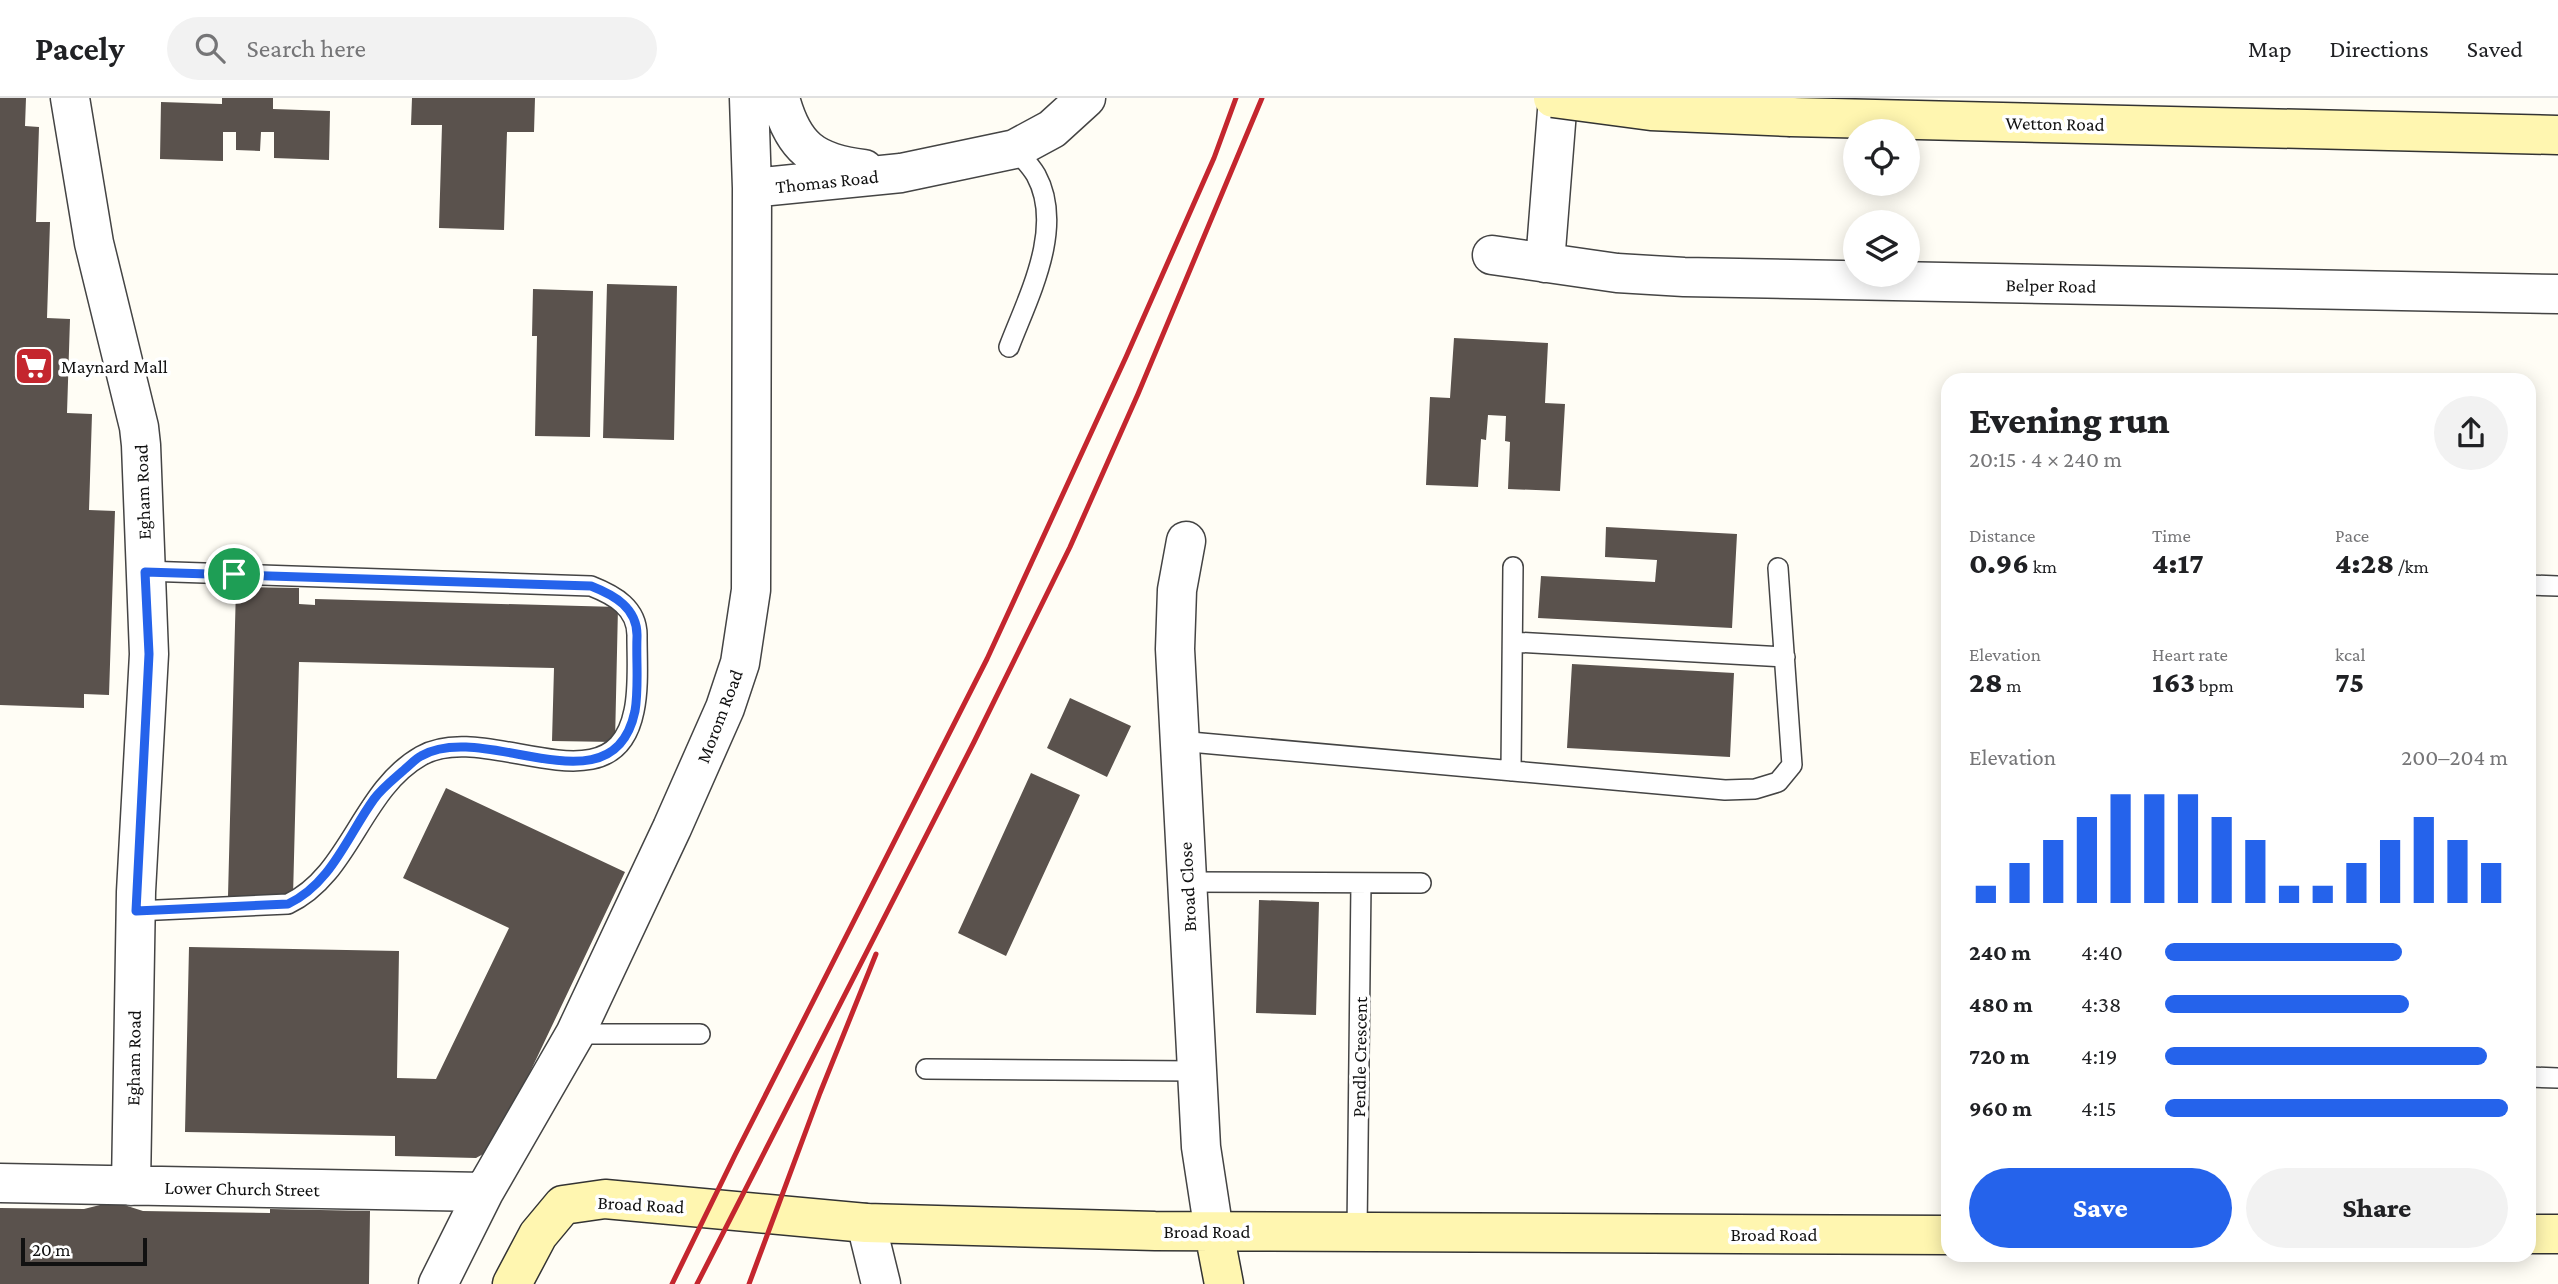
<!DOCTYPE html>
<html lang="en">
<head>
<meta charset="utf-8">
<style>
	:root { --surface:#fff; --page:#f2f2f2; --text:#202124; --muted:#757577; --line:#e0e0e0; --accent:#2563eb }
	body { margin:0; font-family:"Crimson Pro",serif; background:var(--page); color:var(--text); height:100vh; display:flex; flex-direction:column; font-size:26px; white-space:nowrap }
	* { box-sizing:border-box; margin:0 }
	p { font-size:23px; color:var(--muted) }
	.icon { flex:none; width:38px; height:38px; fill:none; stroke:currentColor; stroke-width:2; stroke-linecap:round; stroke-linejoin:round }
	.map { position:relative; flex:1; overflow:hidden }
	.drawer { position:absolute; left:1941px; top:275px; width:595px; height:889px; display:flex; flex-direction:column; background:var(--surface); border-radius:21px; box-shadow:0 4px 18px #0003 }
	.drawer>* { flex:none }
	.buttons { position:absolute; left:1843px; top:21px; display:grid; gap:14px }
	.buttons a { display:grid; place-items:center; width:77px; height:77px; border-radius:50%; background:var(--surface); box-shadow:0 4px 18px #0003; font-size:35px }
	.scale { position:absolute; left:21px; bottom:18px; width:126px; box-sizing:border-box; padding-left:7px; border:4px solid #111; border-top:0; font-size:19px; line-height:24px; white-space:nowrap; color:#111; -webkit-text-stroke:5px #fff; paint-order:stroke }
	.pin { position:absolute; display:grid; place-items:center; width:60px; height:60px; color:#fff; margin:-30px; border:4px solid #fff; border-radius:50%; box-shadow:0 2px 7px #0007 }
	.round { display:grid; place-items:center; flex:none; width:74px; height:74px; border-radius:37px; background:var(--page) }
	.headline { display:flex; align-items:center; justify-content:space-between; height:119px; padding:0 28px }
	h1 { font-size:38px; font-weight:800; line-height:52px }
	.metrics { display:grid; grid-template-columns:repeat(3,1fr); gap:10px; height:119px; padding:7px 28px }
	.metrics div { display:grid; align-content:center }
	.metrics b { font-size:30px; font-weight:800 }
	.metrics small { font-size:19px; font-weight:400 }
	.metrics p { font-size:19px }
	.chart { height:196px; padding:14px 28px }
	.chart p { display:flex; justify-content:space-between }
	.chart svg { width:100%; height:126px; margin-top:7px; stroke:var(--accent); stroke-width:6 }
	.button { display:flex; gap:14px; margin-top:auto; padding:14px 28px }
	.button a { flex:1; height:80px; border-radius:42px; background:var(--accent); color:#fff; font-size:28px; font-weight:800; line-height:80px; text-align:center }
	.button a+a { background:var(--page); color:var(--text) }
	ul { padding:0 28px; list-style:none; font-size:23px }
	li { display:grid; grid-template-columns:112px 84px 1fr; align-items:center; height:52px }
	li i { height:18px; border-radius:9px; background:var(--accent) }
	header { display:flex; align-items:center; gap:42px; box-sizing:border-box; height:98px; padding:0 35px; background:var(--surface); border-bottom:2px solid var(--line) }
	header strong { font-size:33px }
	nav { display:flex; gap:38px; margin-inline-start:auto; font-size:24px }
	.search { width:490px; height:63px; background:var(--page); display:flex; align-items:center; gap:18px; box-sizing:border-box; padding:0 24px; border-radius:38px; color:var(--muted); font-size:26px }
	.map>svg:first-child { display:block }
	.building { fill:#5a524d }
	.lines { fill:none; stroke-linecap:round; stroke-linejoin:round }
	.lane-casing { stroke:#444; stroke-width:22 }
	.street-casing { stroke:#444; stroke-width:41 }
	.secondary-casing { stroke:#333; stroke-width:41 }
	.lane { stroke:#fff; stroke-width:19 }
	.street { stroke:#fff; stroke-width:38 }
	.secondary { stroke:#fff6b0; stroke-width:38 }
	.rail { stroke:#c4262e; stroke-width:5 }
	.secondary-bridge-casing { stroke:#333; stroke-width:41; stroke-linecap:butt }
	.secondary-bridge { stroke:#fff6b0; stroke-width:38 }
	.route-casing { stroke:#fff; stroke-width:14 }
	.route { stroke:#2563eb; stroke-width:9 }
	.labels { text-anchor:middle; stroke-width:7; stroke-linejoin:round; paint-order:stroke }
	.street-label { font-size:19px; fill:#111; stroke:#fff }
	.poi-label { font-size:19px; fill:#111; stroke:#fff; text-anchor:start }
</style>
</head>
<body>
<header>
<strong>Pacely</strong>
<div class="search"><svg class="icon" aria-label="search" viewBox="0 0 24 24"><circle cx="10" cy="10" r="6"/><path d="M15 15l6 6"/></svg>Search here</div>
<nav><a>Map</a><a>Directions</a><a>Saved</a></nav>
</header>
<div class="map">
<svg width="2558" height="1186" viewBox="0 0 2558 1186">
	<rect width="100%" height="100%" fill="#fffdf5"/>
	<!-- building -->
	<path class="building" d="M0,0h26l-1,28 14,1 -3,95h14l-3,96 23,1 -3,94 25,1 -3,96 26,1 -6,184 -25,-1v14l-84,-3z
		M222,0h51v11l57,2 -1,49 -55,-2v-26h-13l-1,19 -24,-1v-18h-13v29l-63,-2 1,-57 61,2z
		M412,0h123l-1,34h-27l-3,98 -65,-2 3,-103h-31z
		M607,186l70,2 -3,154 -71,-2z
		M533,191l60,2 -3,146 -55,-1 2,-100h-5z
		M1454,240l94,5 -3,60 20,1 -5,87 -52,-2 2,-47 -5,-1 1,-25 -18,-1 -2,25 -5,-1 -3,48 -52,-2 4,-88 20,1z
		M1606,429l131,7 -5,94 -194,-10 3,-42 114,6 2,-22 -52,-3z
		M236,489l63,1v16l16,1v-6l303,8 -3,135 -63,-1 2,-73 -255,-6 -6,235 -65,-1z
		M1572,566l162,9 -4,84 -163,-9z
		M1070,600l61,28 -24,51 -60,-29z
		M1031,675l49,22 -74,161 -48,-23z
		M446,690l179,84 -131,276 -18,10 -81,-2v-20l-210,-4 4,-185 210,4 -2,127 39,1 73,-151 -106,-50z
		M1259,802l60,2 -3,113 -60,-2z
		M108,1105l13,1 22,7 127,2v-4l100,2 -1,73h-369v-76l84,1z"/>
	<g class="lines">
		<!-- lane casing -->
		<g class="lane-casing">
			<path id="lane" d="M1009,249c19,-50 56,-119 27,-172 -5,-9 -14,-18 -21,-26
				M2529,487l29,1
				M1513,544l272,15
				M1179,643l546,49 30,-1 23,-7 14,-17 -14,-197
				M1511,673l2,-204
				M1186,784l235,1
				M136,813l152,-7c62,-29 73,-114 133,-148 64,-38 192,59 213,-45 5,-23 3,-51 3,-74 1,-29 -23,-42 -46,-51l-447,-15
				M575,936h125
				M926,971l271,2
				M2529,979l29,1
				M1357,1134l4,-349"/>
		</g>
		<!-- street casing -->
		<g class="street-casing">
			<path id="street" d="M70,0l24,145 45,184 2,18 8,209 -13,238 -5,294
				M780,0c13,49 33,65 84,71
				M752,90l149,-15 114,-24 37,-20 34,-31
				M1492,157l125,18 67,4 874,17
				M1545,165l13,-165
				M1186,443l-9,49 -2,59 26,498 13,85
				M0,1085l484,9
				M866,1125l15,61
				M438,1186l46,-92 91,-158 97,-206 53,-120 15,-45 11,-73 1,-402 -3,-90"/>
		</g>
		<!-- secondary casing -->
		<g class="secondary-casing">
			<path id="secondary" d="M1791,19l767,18
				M1214,1134l10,52
				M2529,1136h29
				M512,1186l26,-49 25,-30 42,-6 261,24 289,8 793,4"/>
		</g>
		<!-- lane -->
		<use href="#lane" class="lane"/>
		<!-- street -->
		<use href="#street" class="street"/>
		<!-- secondary -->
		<use href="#secondary" class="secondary"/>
		<!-- rail -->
		<path class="rail" d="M672,1186l63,-129 252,-496 139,-302 88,-199 22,-60
			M697,1186l277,-542 96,-195 68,-153 124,-296
			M749,1186l71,-191 56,-139"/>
		<!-- secondary-bridge casing -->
		<g class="secondary-bridge-casing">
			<path id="secondary-bridge" d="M1553,0l98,13 140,6"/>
		</g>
		<!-- secondary-bridge -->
		<use href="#secondary-bridge" class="secondary-bridge"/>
	</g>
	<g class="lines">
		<!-- route casing -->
		<g class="route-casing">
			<path id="route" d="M145,474l446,14c23,9 47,22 46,51 -1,23 2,51 -2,74 -22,104 -150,8 -214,45 -6,3 -11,9 -16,13 -10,9 -23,19 -31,30 -26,36 -43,85 -86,105l-152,7 13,-257z"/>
		</g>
		<!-- route -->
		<use href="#route" class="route"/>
	</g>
	<!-- icons -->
	<defs>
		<g id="supermarket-square" transform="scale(2.0125)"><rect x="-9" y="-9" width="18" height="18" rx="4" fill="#c4262e" stroke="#fff"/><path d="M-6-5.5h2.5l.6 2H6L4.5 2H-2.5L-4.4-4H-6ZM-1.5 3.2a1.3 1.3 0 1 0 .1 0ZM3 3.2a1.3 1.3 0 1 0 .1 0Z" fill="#fff"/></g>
	</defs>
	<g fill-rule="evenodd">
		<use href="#supermarket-square" x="34" y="268"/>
	</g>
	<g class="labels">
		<!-- street labels -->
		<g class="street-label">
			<text transform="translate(2055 25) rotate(1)" y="7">Wetton Road</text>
			<text transform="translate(827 83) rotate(-6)" y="7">Thomas Road</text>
			<text transform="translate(2051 187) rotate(1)" y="7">Belper Road</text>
			<text transform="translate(142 394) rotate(-92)" y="7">Egham Road</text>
			<text transform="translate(719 618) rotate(-69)" y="7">Morom Road</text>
			<text transform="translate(1187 789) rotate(-93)" y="7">Broad Close</text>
			<text transform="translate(1359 959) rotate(-89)" y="7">Pendle Crescent</text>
			<text transform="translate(133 960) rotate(-89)" y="7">Egham Road</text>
			<text transform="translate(242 1090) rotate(1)" y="7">Lower Church Street</text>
			<text transform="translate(641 1106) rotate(3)" y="7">Broad Road</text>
			<text x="1207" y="1140">Broad Road</text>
			<text x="1774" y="1143">Broad Road</text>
		</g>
		<!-- poi labels -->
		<g class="poi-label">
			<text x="61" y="275">Maynard Mall</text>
		</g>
	</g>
</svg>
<div class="buttons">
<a><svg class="icon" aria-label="locate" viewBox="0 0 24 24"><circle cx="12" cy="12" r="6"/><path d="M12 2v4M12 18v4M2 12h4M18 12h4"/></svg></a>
<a><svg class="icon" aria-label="layers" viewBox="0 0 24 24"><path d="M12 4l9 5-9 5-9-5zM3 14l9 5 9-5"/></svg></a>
</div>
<div class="scale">20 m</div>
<div class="pin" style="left:234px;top:476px;background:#1e9e55"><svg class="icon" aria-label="arrive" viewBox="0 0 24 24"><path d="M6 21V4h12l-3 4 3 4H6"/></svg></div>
<section class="drawer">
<div class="headline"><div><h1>Evening run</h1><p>20:15 · 4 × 240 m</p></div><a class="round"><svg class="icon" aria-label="share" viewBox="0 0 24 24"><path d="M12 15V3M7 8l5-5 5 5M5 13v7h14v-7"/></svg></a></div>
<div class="metrics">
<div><p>Distance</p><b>0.96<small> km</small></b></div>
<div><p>Time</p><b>4:17</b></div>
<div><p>Pace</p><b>4:28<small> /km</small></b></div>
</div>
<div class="metrics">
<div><p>Elevation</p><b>28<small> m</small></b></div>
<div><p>Heart rate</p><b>163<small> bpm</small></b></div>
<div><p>kcal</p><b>75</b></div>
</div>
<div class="chart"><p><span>Elevation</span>200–204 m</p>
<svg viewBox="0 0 160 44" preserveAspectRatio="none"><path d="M5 44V38M15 44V30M25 44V22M35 44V14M45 44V6M55 44V6M65 44V6M75 44V14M85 44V22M95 44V38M105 44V38M115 44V30M125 44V22M135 44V14M145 44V22M155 44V30"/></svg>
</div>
<ul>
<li><b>240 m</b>4:40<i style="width:69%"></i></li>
<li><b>480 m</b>4:38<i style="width:71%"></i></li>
<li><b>720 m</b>4:19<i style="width:94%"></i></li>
<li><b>960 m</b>4:15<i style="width:100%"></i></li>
</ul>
<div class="button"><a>Save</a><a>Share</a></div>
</section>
</div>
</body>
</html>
